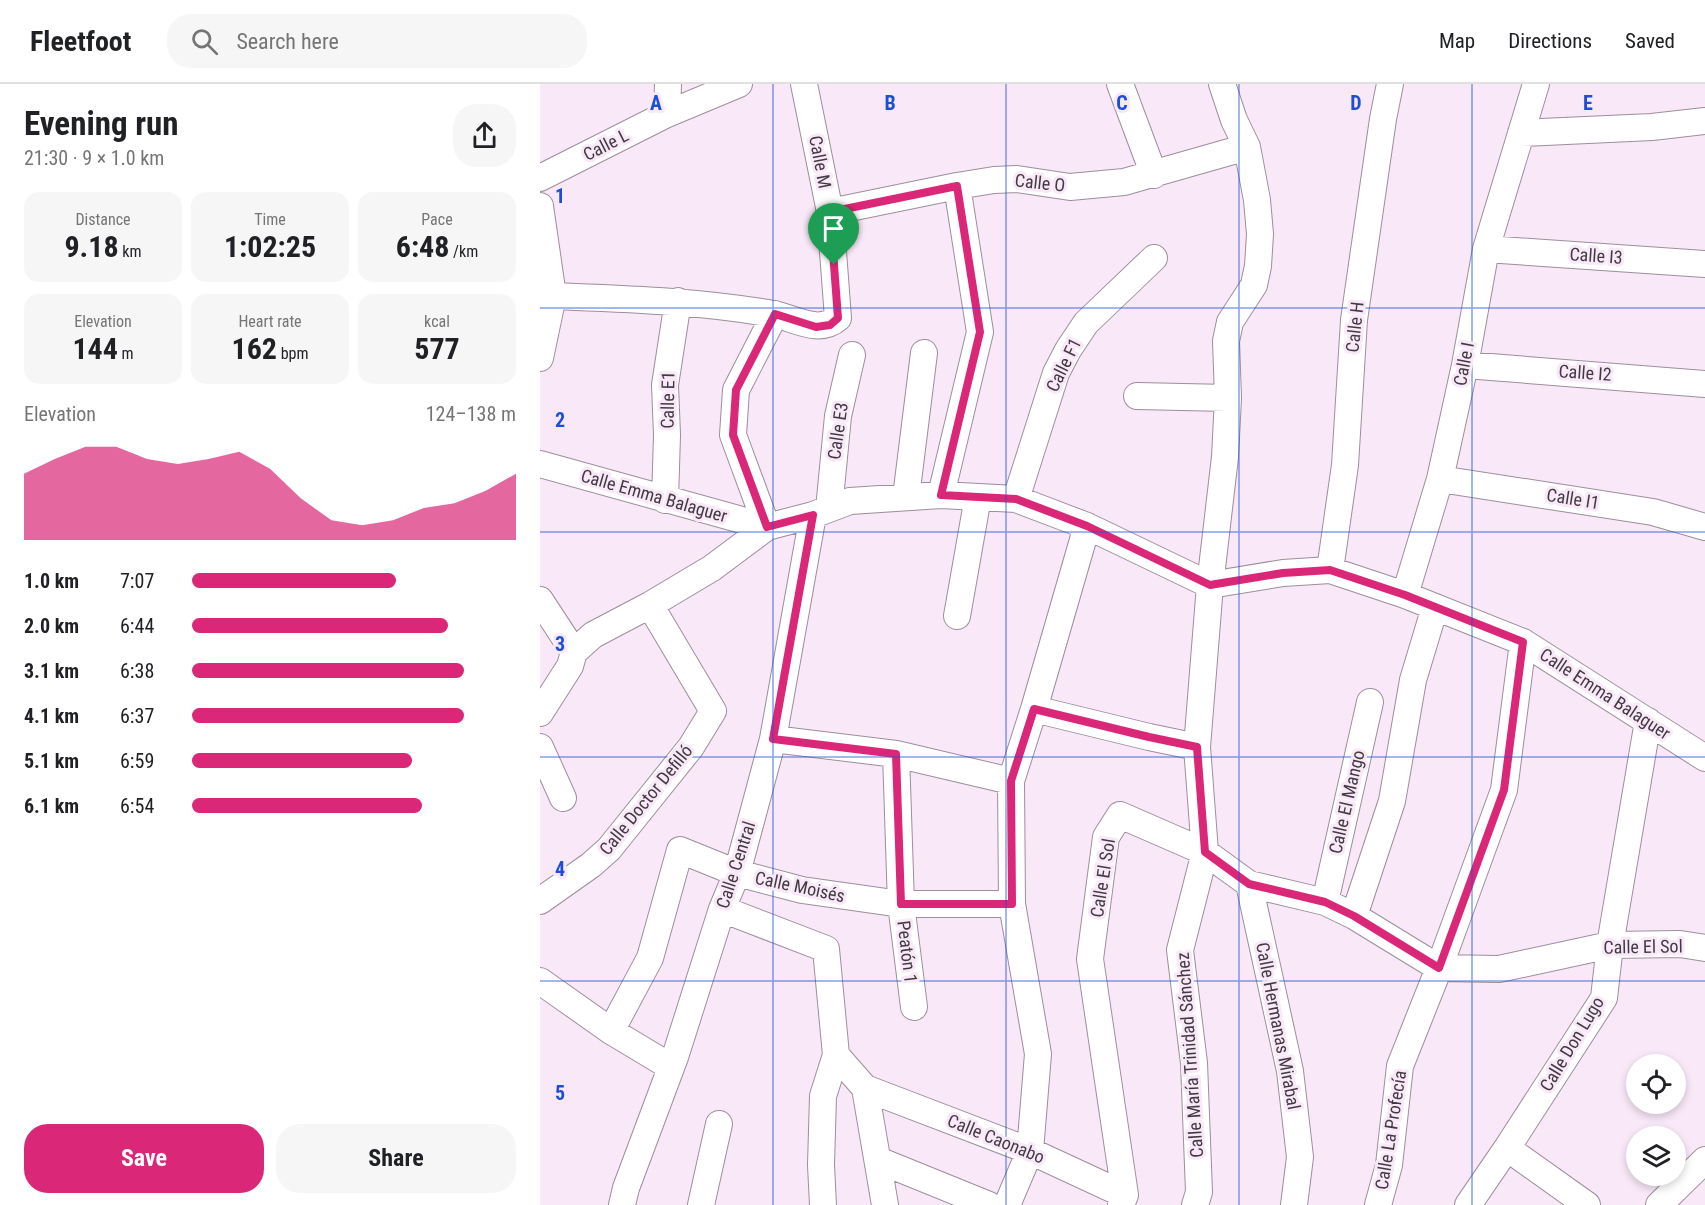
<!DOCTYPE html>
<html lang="en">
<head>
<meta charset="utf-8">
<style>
	:root { --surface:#fff; --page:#f6f6f6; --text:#202124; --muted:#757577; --line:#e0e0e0; --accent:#db2777 }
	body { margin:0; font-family:"Roboto Condensed",sans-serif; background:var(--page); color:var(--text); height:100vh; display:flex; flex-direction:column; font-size:22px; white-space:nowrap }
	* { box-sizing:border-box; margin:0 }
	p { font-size:20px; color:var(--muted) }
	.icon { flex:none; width:33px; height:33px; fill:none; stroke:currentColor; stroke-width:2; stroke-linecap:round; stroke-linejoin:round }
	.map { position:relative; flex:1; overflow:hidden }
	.sheet { display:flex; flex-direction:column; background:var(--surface); width:540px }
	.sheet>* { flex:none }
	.buttons { position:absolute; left:1086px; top:970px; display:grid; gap:12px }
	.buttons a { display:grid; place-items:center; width:60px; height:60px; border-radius:50%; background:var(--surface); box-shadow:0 3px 9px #0003; font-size:30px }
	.pin { position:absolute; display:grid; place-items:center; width:51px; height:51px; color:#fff; margin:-62px -26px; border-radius:50% 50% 50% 0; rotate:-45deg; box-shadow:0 0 6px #0007 }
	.pin .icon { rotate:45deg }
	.round { display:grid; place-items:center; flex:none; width:63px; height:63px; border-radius:24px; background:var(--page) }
	.head { display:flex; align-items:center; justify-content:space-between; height:102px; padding:0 24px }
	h1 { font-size:33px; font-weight:700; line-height:45px }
	.stats { display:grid; grid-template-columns:repeat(3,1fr); gap:9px; height:102px; padding:6px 24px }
	.stats div { display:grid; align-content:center; border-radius:15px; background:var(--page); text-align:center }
	.stats b { font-size:30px; font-weight:700 }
	.stats small { font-size:16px; font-weight:400 }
	.stats p { font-size:16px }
	.chart { height:168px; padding:12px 24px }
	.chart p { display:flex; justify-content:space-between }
	.chart svg { width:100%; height:108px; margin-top:6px; fill:var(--accent); opacity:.7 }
	.button { display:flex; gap:12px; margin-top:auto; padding:12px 24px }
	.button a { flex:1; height:69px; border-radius:24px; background:var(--accent); color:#fff; font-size:24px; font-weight:700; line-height:69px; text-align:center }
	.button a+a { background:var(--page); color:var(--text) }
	ul { padding:0 24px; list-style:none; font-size:20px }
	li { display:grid; grid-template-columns:96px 72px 1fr; align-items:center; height:45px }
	li i { height:15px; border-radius:8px; background:var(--accent) }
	header { display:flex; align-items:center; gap:36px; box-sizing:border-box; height:84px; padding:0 30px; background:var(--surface); border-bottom:2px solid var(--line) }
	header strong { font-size:28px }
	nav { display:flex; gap:33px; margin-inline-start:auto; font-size:21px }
	.search { width:420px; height:54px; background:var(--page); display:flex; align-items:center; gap:15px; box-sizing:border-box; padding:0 21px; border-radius:24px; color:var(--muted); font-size:22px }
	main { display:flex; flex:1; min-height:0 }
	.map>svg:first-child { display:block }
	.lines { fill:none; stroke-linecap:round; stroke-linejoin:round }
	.minor-casing { stroke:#9d8e9c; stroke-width:28 }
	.minor { stroke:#fff; stroke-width:26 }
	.route-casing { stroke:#fff; stroke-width:12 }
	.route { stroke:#db2777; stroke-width:8 }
	.grid { fill:none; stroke:#1d4ed8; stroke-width:1.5; stroke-opacity:0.55 }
	.labels { text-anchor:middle; stroke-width:6; stroke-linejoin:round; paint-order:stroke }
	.street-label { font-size:18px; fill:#413b41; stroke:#f9e8f8 }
	.grid-label { font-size:20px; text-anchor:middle; font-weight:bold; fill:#1d4ed8; stroke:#f9e8f8; stroke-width:6; stroke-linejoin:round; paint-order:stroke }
</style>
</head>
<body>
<header>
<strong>Fleetfoot</strong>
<div class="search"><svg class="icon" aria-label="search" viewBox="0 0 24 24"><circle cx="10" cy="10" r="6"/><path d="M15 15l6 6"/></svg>Search here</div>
<nav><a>Map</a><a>Directions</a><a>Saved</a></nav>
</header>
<main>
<section class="sheet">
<div class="head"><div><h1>Evening run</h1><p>21:30 · 9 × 1.0 km</p></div><a class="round"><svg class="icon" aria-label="share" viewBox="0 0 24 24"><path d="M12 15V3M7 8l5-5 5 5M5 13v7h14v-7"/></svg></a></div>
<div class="stats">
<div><p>Distance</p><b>9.18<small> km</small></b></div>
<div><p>Time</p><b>1:02:25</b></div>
<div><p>Pace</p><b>6:48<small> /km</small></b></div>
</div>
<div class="stats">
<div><p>Elevation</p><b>144<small> m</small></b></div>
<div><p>Heart rate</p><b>162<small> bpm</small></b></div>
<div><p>kcal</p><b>577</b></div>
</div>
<div class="chart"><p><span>Elevation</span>124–138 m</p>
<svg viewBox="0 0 160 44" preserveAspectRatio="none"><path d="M0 44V17L10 11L20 6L30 6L40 11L50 13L60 11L70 8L80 15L90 27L100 36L110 38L120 36L130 31L140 29L150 24L160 17V44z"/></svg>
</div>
<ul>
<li><b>1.0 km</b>7:07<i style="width:63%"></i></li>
<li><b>2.0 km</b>6:44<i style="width:79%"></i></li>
<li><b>3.1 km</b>6:38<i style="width:84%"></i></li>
<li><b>4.1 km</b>6:37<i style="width:84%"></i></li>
<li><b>5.1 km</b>6:59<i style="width:68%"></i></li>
<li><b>6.1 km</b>6:54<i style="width:71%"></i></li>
</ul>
<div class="button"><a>Save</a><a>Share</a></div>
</section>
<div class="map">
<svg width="1165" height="1121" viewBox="0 0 1165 1121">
	<rect width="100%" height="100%" fill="#f9e8f8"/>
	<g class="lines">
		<!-- minor casing -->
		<g class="minor-casing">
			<path id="minor" d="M580,0l34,91
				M127,30l1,-30
				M981,49l131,-6 53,-6
				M0,94l127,-64 72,-30
				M0,122l13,90 -13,62
				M290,128l127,-26 37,-6 23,-1 53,8 54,-5 123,-35
				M946,165l219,15
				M13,212c74,3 147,5 220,18 22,4 45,21 65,4l-8,-106 -26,-128
				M925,281l240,19
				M597,312l91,2
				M0,380l227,63 46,-12 37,-14 91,-6 75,4 71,27 123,59 73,-12 47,-3 75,25 118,47 182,116
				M900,395l213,33 52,15
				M401,411l39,-163 -23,-146
				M366,413l18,-144
				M476,415l40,-126 12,-23 18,-27 68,-65
				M125,416l2,-65 -2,-50 13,-84
				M289,425l9,-93 14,-61
				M227,443l-34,-92 3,-45 39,-76
				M790,486l15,-105 9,-145 29,-201 7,-35
				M865,511l35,-116 25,-114 21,-116 50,-165
				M0,516l34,52
				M417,532l21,-119
				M34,568l19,-17 57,-30 62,-37 55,-41
				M494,625l115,28 48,10
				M0,629l30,-47 4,-14
				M233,655l123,15 115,27
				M0,663l23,51
				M356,670l5,150 13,103
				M709,800l41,187 10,86 -6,48
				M0,817l51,-36 18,-16 82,-102 22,-36 -63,-106
				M785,818l45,-200
				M182,825l104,40 10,106 -13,41 -2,69 2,40
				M814,832l38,-115 21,-121 22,-73
				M0,897l71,50 60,36
				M71,947l39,-73 30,-108 57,23 65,17 99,14h111
				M296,971l29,33 20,117
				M325,1004l165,63 95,44
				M967,1064l80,57
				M338,1076l111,45
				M82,1121l4,-17 49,-131 47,-148 15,-36 36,-134 40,-224
				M161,1121l18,-81
				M467,1121l23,-54 8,-97 -26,-150 -1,-123 23,-72 53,-183
				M581,1121l4,-10 -35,-236 16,-122 14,-22 85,37 44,32 76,18 29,14 85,52 60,1 111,-24 70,-1 25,4
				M655,1121l4,-13 -5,-129 -14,-113 25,-98 -8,-105 13,-162 15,-128 3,-59 -2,-57 4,-19 24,-37 4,-19 2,-32 -3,-34 -10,-53 -13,-27 -12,-36
				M838,1121l11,-40 11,-99 39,-98 65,-178 19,-148
				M928,1121l39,-57 97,-150 6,-53 38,-224
				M1119,1121l46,-45"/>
		</g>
		<!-- minor -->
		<use href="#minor" class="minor"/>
	</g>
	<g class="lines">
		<!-- route casing -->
		<g class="route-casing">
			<path id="route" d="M417,102l23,146 -39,163 75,4 71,27 123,59 73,-12 47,-3 75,25 118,47 -19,148 -65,178 -85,-52 -29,-14 -76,-18 -44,-32 -8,-105 -48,-10 -115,-28 -23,72 1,123h-111l-5,-150 -123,-15 40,-224 -46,12 -34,-92 3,-45 39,-76 41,13 14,-2 8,-7 -8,-106z"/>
		</g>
		<!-- route -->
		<use href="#route" class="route"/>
	</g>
	<!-- grid -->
	<path class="grid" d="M233,0v1121M466,0v1121M699,0v1121M932,0v1121M0,224h1165M0,448h1165M0,673h1165M0,897h1165"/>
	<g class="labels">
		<!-- street labels -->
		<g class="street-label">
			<text transform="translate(66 61) rotate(-27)" y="6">Calle L</text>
			<text transform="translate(280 78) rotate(79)" y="6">Calle M</text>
			<text transform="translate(500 99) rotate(6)" y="6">Calle O</text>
			<text transform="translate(1056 172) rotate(4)" y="6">Calle I3</text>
			<text transform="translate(815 243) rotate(-84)" y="6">Calle H</text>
			<text transform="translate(924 280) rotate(-79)" y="6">Calle I</text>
			<text transform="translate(524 281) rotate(-64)" y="6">Calle F1</text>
			<text transform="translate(1045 289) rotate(4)" y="6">Calle I2</text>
			<text transform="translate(128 316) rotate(-89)" y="6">Calle E1</text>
			<text transform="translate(298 347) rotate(-82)" y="6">Calle E3</text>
			<text transform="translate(114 412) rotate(16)" y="6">Calle Emma Balaguer</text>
			<text transform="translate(1033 415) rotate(9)" y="6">Calle I1</text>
			<text transform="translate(1065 610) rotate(33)" y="6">Calle Emma Balaguer</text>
			<text transform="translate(106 716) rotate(-51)" y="6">Calle Doctor Defilló</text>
			<text transform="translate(807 718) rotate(-77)" y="6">Calle El Mango</text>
			<text transform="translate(196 781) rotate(-72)" y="6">Calle Central</text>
			<text transform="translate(563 794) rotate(-81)" y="6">Calle El Sol</text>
			<text transform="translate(260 803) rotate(12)" y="6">Calle Moisés</text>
			<text transform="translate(1103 863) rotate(-1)" y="6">Calle El Sol</text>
			<text transform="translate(367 868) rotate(83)" y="6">Peatón 1</text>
			<text transform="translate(738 942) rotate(79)" y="6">Calle Hermanas Mirabal</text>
			<text transform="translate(1032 960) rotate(-59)" y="6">Calle Don Lugo</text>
			<text transform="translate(650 971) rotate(-94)" y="6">Calle María Trinidad Sánchez</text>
			<text transform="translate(851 1046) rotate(-81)" y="6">Calle La Profecía</text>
			<text transform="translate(456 1055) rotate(22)" y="6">Calle Caonabo</text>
		</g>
	</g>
	<g class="grid-label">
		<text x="116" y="26">A</text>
		<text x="350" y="26">B</text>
		<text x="582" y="26">C</text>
		<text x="816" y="26">D</text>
		<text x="1048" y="26">E</text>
		<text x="20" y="119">1</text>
		<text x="20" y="343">2</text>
		<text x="20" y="567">3</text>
		<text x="20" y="792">4</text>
		<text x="20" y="1016">5</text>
	</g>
</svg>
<div class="buttons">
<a><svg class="icon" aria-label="locate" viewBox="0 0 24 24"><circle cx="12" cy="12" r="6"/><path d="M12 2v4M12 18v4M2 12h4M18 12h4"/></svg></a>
<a><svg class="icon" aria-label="layers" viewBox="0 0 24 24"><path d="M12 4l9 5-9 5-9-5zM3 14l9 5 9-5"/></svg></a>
</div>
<div class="pin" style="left:294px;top:181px;background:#1e9e55"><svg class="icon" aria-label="arrive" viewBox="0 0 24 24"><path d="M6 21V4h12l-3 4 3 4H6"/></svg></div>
</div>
</main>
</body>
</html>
